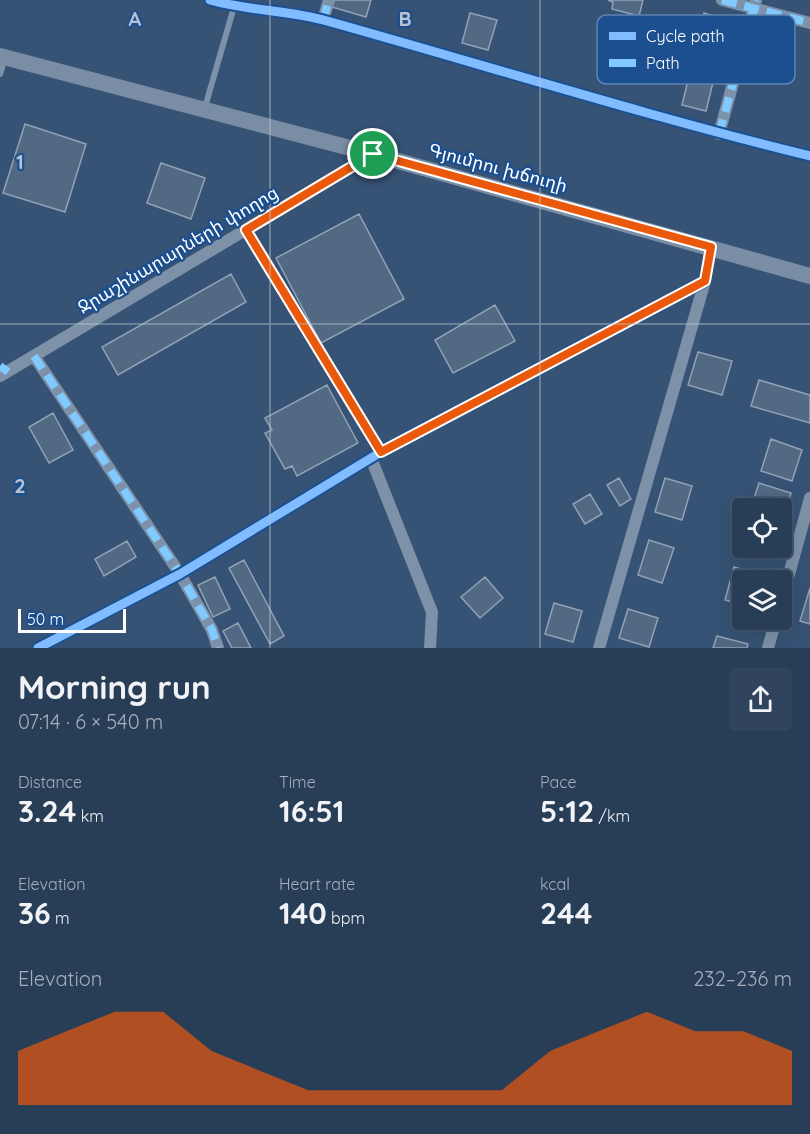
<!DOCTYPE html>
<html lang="en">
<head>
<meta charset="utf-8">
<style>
	:root { --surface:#283e57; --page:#30455d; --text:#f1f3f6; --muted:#a5aeba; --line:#44576d; --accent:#ea580c }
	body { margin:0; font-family:Quicksand,"Noto Sans Armenian",sans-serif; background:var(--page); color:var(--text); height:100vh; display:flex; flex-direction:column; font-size:22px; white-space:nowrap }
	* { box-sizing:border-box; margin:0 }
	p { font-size:20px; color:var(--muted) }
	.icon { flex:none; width:33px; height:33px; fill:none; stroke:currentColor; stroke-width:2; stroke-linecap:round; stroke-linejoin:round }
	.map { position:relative; height:648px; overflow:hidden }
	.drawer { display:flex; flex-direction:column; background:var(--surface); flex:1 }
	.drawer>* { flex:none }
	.controls { position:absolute; left:732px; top:498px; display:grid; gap:12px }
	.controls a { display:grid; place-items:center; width:60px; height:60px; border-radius:6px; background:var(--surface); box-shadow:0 6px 24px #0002,0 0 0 2px var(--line); font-size:30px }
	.scale { position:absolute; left:18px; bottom:15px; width:108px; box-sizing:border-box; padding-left:6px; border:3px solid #fff; border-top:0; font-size:16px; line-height:21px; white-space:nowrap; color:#fff; -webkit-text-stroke:4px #1b4f8f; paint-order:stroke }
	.pin { position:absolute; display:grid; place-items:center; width:51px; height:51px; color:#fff; margin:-26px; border:3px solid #fff; border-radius:50%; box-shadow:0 2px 6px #0007 }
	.round { display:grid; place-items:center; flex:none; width:63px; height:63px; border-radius:6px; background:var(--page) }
	.headline { display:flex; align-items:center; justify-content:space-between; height:102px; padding:0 18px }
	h1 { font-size:33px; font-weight:700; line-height:45px }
	.figures { display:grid; grid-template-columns:repeat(3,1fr); gap:9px; height:102px; padding:6px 18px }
	.figures div { display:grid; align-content:center }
	.figures b { font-size:30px; font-weight:700 }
	.figures small { font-size:16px; font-weight:400 }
	.figures p { font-size:16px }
	.chart { height:168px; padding:12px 18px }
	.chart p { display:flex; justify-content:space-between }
	.chart svg { width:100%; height:108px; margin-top:6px; fill:var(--accent); opacity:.7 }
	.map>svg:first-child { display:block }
	.building { fill:#526984; stroke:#92a2b6; stroke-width:1.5 }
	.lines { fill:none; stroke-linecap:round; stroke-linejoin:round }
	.lane { stroke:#7d92a8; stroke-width:6 }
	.street { stroke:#7d92a8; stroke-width:12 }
	.secondary { stroke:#798da4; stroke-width:16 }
	.quiet { stroke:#80caff; stroke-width:8; stroke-dasharray:15 8; stroke-linecap:butt }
	.cycleway-casing { stroke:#1b4f8f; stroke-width:13 }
	.cycleway { stroke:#80bcff; stroke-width:9 }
	.route-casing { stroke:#fff; stroke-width:12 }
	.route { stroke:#ea580c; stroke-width:8 }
	.grid { fill:none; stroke:#b9c2ce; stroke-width:1.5; stroke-opacity:0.55 }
	.labels { text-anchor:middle; stroke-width:4.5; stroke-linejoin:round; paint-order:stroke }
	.street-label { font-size:18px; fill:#fff; stroke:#1b4f8f }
	.key { fill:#1b4f8f; stroke:#5f84b1; stroke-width:1.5 }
	.key-label { font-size:16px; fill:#fff }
	.grid-label { font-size:20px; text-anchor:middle; font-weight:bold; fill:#b9c2ce; stroke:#1b4f8f; stroke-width:4.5; stroke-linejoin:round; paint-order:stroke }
</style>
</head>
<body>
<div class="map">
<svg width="810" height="648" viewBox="0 0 810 648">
	<rect width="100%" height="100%" fill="#365274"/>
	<!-- building -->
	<path class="building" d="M334,0h37l-5,17 -34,-10z
		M608,0h35l-4,16 -27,-7 1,-7z
		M470,13l27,7 -9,30 -26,-7z
		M704,13l28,9 -8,27 -28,-9z
		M690,72l24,6 -8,33 -24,-6z
		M25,124l61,20 -21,68 -62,-19z
		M161,163l44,15 -14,41 -44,-16z
		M359,214l45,85 -83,44 -45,-85z
		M231,274l15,28 -128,73 -16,-28z
		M495,305l20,36 -62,32 -18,-33z
		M698,352l34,9 -10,34 -34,-10z
		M759,380l51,15v28l-59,-17z
		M327,385l31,58 -61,33 -5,-10 -7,3 -20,-36 7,-3 -7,-12z
		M53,413l20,37 -24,13 -20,-36z
		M771,439l31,11 -10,31 -31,-10z
		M619,478l12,21 -11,7 -13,-21z
		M665,478l27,8 -10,34 -27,-8z
		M759,483l32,10 -8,25 -1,-10h-31z
		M590,494l12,20 -17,10 -12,-20z
		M649,540l25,8 -12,35 -24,-8z
		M127,541l9,16 -32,19 -9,-17z
		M244,560l40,76 -14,8 -41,-76z
		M734,567l31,9 -1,4h-22v25l-17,-5z
		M215,577l15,32 -17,8 -15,-32z
		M485,577l18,21 -23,20 -19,-21z
		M810,588v36l-10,-3z
		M554,603l28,8 -9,31 -28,-8z
		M628,609l30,9 -9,29 -30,-9z
		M238,623l13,25h-19l-9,-17z
		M717,636l31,8 -1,4h-34z"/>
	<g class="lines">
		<!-- lane -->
		<path class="lane" d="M0,74l5,-16
			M205,107l29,-100"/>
		<!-- street -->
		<path class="street" d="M210,0c38,11 79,10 117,21 161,45 320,95 483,135
			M722,0l88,23
			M323,20l6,-20
			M719,134l37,-134
			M246,230l135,222
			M34,356l146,218 32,56 6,18
			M0,376l373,-222
			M371,458l61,154 -2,36
			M782,600l28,-102
			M38,648l142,-74 201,-122 324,-171
			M599,648l106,-367 6,-34
			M768,648l8,-28"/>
		<!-- secondary -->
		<path class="secondary" d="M0,56l373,98 437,122"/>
		<!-- quiet -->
		<path class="quiet" d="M722,0l88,23
			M323,20l6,-20
			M719,134l37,-134
			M246,230l135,222
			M34,356l146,218 32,56 6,18
			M0,366l8,6"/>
		<!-- cycleway casing -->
		<g class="cycleway-casing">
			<path id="cycleway" d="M210,0c38,11 79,10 117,21 161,45 320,95 483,135
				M38,648l142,-74 201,-122 324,-171"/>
		</g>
		<!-- cycleway -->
		<use href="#cycleway" class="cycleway"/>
	</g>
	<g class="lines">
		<!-- route casing -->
		<g class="route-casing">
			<path id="route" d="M373,154l338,93 -6,34 -324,171 -135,-222z"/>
		</g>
		<!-- route -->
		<use href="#route" class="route"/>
	</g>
	<!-- grid -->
	<path class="grid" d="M270,0v648M540,0v648M0,324h810"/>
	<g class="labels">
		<!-- street labels -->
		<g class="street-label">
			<text transform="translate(498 168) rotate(15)" y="6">Գյումրու խճուղի</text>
			<text transform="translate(178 250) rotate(-31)" y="6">Ջրաշինարարների փողոց</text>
		</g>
	</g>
	<!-- legend -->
	<rect x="597" y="15" width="198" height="69" rx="9" class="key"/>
	<rect x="609" y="32" width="27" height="8" fill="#80bcff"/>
	<rect x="609" y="59" width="27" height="8" fill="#80caff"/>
	<g class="key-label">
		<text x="646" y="42">Cycle path</text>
		<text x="646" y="69">Path</text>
	</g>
	<g class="grid-label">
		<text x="135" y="26">A</text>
		<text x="405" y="26">B</text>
		<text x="20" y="169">1</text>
		<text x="20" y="493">2</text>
	</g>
</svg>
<div class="controls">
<a><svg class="icon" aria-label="locate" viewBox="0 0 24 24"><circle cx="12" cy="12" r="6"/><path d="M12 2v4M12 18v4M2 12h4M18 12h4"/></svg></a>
<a><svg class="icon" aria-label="layers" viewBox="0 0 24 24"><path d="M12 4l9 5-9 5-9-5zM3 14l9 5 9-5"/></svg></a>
</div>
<div class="scale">50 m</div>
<div class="pin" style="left:373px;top:154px;background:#1e9e55"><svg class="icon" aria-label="arrive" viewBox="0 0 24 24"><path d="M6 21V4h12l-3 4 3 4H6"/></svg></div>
</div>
<section class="drawer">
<div class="headline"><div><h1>Morning run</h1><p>07:14 · 6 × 540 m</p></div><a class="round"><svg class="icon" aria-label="share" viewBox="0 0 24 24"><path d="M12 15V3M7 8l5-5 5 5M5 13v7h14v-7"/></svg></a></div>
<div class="figures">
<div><p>Distance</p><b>3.24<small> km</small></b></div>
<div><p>Time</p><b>16:51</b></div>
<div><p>Pace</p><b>5:12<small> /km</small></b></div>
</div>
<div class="figures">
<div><p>Elevation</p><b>36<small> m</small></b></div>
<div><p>Heart rate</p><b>140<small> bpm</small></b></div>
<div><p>kcal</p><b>244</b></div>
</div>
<div class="chart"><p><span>Elevation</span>232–236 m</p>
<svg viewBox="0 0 160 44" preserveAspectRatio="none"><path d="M0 44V22L10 14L20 6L30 6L40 22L50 30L60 38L70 38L80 38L90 38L100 38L110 22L120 14L130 6L140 14L150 14L160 22V44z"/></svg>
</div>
</section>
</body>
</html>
